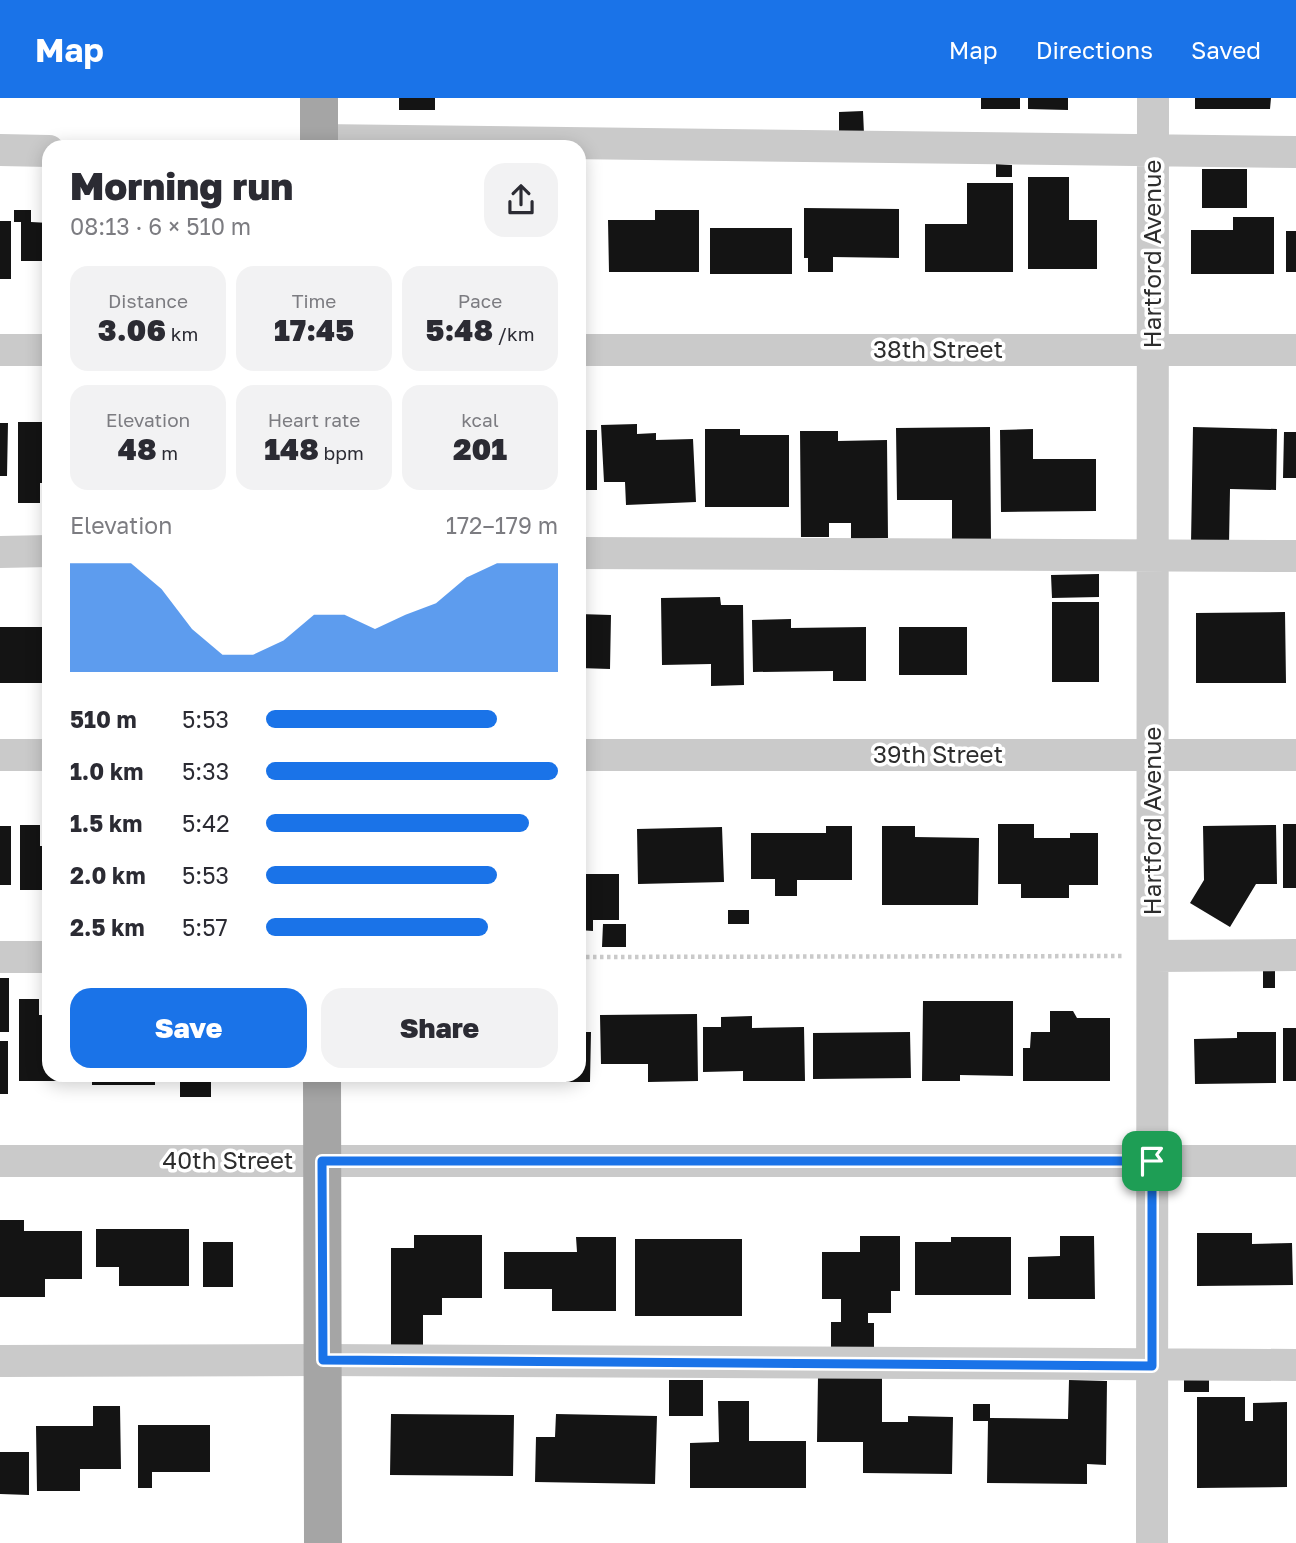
<!DOCTYPE html>
<html lang="en">
<head>
<meta charset="utf-8">
<style>
	:root { --surface:#fff; --page:#f2f2f3; --text:#2b2b33; --muted:#7c7c81; --accent:#1a73e8 }
	body { margin:0; font-family:"Golos Text",sans-serif; background:var(--page); color:var(--text); height:100vh; display:flex; flex-direction:column; font-size:26px; white-space:nowrap }
	* { box-sizing:border-box; margin:0 }
	p { font-size:23px; color:var(--muted) }
	.icon { flex:none; width:38px; height:38px; fill:none; stroke:currentColor; stroke-width:2; stroke-linecap:round; stroke-linejoin:round }
	.map { position:relative; flex:1; overflow:hidden }
	.details { position:absolute; left:42px; top:42px; width:544px; height:942px; display:flex; flex-direction:column; background:var(--surface); border-radius:21px; box-shadow:0 4px 18px #0003 }
	.details>* { flex:none }
	.pin { position:absolute; display:grid; place-items:center; width:60px; height:60px; color:#fff; margin:-30px; border-radius:14px; box-shadow:0 4px 10px #0006 }
	.round { display:grid; place-items:center; flex:none; width:74px; height:74px; border-radius:21px; background:var(--page) }
	.summary { display:flex; align-items:center; justify-content:space-between; height:119px; padding:0 28px }
	h1 { font-size:38px; font-weight:800; line-height:52px }
	.stats { display:grid; grid-template-columns:repeat(3,1fr); gap:10px; height:119px; padding:7px 28px }
	.stats div { display:grid; align-content:center; border-radius:18px; background:var(--page); text-align:center }
	.stats b { font-size:30px; font-weight:800 }
	.stats small { font-size:19px; font-weight:400 }
	.stats p { font-size:19px }
	.chart { height:196px; padding:14px 28px }
	.chart p { display:flex; justify-content:space-between }
	.chart svg { width:100%; height:126px; margin-top:7px; fill:var(--accent); opacity:.7 }
	.cta { display:flex; gap:14px; margin-top:auto; padding:14px 28px }
	.cta a { flex:1; height:80px; border-radius:21px; background:var(--accent); color:#fff; font-size:28px; font-weight:800; line-height:80px; text-align:center }
	.cta a+a { background:var(--page); color:var(--text) }
	ul { padding:0 28px; list-style:none; font-size:23px }
	li { display:grid; grid-template-columns:112px 84px 1fr; align-items:center; height:52px }
	li i { height:18px; border-radius:9px; background:var(--accent) }
	header { display:flex; align-items:center; gap:42px; box-sizing:border-box; height:98px; padding:0 35px; background:var(--accent); color:#fff }
	header strong { font-size:33px }
	nav { display:flex; gap:38px; margin-inline-start:auto; font-size:24px }
	.map>svg:first-child { display:block }
	.building { fill:#141414 }
	.lines { fill:none; stroke-linecap:round; stroke-linejoin:round }
	.path { stroke:#cacaca; stroke-width:4.5; stroke-dasharray:3.5 3.5; stroke-linecap:butt }
	.minor { stroke:#cacaca; stroke-width:32 }
	.major { stroke:#a5a5a5; stroke-width:38 }
	.route-casing { stroke:#fff; stroke-width:14 }
	.route { stroke:#1a73e8; stroke-width:9 }
	.labels { text-anchor:middle; stroke-width:7; stroke-linejoin:round; paint-order:stroke }
	.street-label { font-size:24px; fill:#2d2d2d; stroke:#fff }
</style>
</head>
<body>
<header>
<strong>Map</strong>
<nav><a>Map</a><a>Directions</a><a>Saved</a></nav>
</header>
<div class="map">
<svg width="1296" height="1445" viewBox="0 0 1296 1445">
	<rect width="100%" height="100%" fill="#fff"/>
	<!-- building -->
	<path class="building" d="M399,0h36v12h-36z
		M981,0h39v11h-39z
		M1028,0h40v12l-40,-1z
		M1195,0h76l-1,11h-75z
		M863,13l1,23 -25,1v-23z
		M996,66l16,1v12h-16z
		M1202,71h45v39h-45z
		M1028,79h41v43h28v49h-69z
		M967,85h46v89h-88v-48h42z
		M804,110l95,1v49l-66,-1v15h-25v-14h-4z
		M14,112h17v12l18,1v38h-28v-39h-7z
		M655,112h44v62h-90l-1,-52h47z
		M1233,119h41v57h-83v-44h42z
		M0,123h11v58h-11z
		M710,130h82v46h-82z
		M579,131h7v41h-7z
		M1286,133h10v41h-10z
		M18,324h31v61h-9v20h-22z
		M0,325h8l-1,53h-7z
		M637,326v10l19,-1v7l37,-1 3,63 -70,3 -1,-23h-21l-3,-57z
		M990,329l1,113 -39,1v-41h-55l-1,-72z
		M1193,329l84,2 -1,61 -46,-1 -1,55h-38z
		M705,331h35v6h49v72h-84z
		M1033,331v30h63v52l-95,1 -1,-82z
		M579,332h18v60h-18z
		M800,333h38v10l49,-1 1,98 -37,1v-16h-22v14h-28z
		M1284,334h12v46h-13z
		M1099,476v23l-47,1 -1,-23z
		M720,499l1,8h22l1,80 -33,1v-22l-49,1 -1,-67z
		M1052,504h47v80h-47z
		M1285,514l1,71h-90v-70z
		M579,516l32,1 -1,54 -31,-1z
		M791,521v9l75,-1v54h-33v-10l-80,1 -1,-52z
		M0,529h46v16h3v40h-49z
		M899,529h68v48h-68z
		M998,726h36v14h36v-5h28v52h-29v13h-48v-14h-23z
		M1283,726h13v64h-13z
		M20,727h20v21h9v44h-29z
		M1276,727l1,59h-21l-26,43 -40,-24 14,-23 -1,-54z
		M0,728h11v59h-11z
		M826,728h26v54h-55v16h-22v-17h-24v-46h75z
		M882,728h33v11l64,1 -1,67h-96z
		M722,729l2,55 -86,2 -1,-55z
		M579,776h40v46h-26v11l-14,-1z
		M728,812h21v14h-21z
		M603,826h23v23h-24z
		M1263,870h12v20h-12z
		M0,880h9v54h-9z
		M19,901h20v16h10v59h34v7h-64z
		M923,903h90v75l-53,-1v6h-38z
		M1050,913h23l4,7h33v63h-87v-33h7l1,-16h19z
		M697,916l1,67 -50,1v-18h-47l-1,-49z
		M752,918v12l52,-1 1,54h-62v-10l-40,1v-45h18v-10z
		M1283,930h13v53h-13z
		M579,934h12l-1,50h-83v-8h72z
		M910,934l1,46 -98,1v-46z
		M1237,934h39v51l-81,1 -1,-45 43,-1z
		M0,943h8v53h-8z
		M92,976h63v11h-63z
		M180,976h31v23h-31z
		M390,976h104v6h-104z
		M0,1122h24v11h58v48h-37v18h-45z
		M96,1131h93v57h-70v-19h-23z
		M1197,1135h55v11l40,-1 1,42 -96,1z
		M414,1137h68v63h-40v17h-19v31h-32v-98h23z
		M860,1138h40v55h-9v22h-23v10h6v30h-43v-31h10v-23h-19v-47h38z
		M1060,1138h34l1,63h-67v-42l32,-1z
		M576,1139h40v74h-64v-22h-48v-37h73z
		M951,1139h60v58h-96v-53h36z
		M635,1141h107v77h-107z
		M203,1144h30v45h-30z
		M818,1279h64v45h26v-6l45,1 -1,57 -89,-1v-31h-46z
		M1184,1279h25v15h-25z
		M669,1282h34v36h-34z
		M1069,1282l38,1 -1,84 -19,-1v20l-100,-1 1,-62h-15v-17h17v14l78,1z
		M1197,1299h48v24h8v-18l34,-1v85l-90,1z
		M718,1303h31v40h57v47h-116v-45l29,-1z
		M93,1308h27l1,63h-41v22h-43l-1,-65h57z
		M391,1316l123,1 -1,61 -123,-1z
		M556,1316l101,2 -2,68 -120,-2 1,-45h19z
		M138,1327h72v47h-58v16h-14z
		M0,1354h29v43l-29,-1z"/>
	<g class="lines">
		<!-- path -->
		<path class="path" d="M579,859l545,-1"/>
		<!-- minor -->
		<path class="minor" d="M319,42l977,12
			M0,52l49,1
			M0,252h49
			M579,252h717
			M0,454l49,-1
			M579,455l717,3
			M0,657h49
			M579,657h717
			M1153,858l143,-1
			M0,859h49
			M0,1063h1296
			M0,1263l322,-1 974,5
			M1152,1445l1,-1445"/>
		<!-- major -->
		<path class="major" d="M319,0v49
			M322,976l1,469"/>
	</g>
	<g class="lines">
		<!-- route casing -->
		<g class="route-casing">
			<path id="route" d="M322,1063h830v205l-829,-6z"/>
		</g>
		<!-- route -->
		<use href="#route" class="route"/>
	</g>
	<g class="labels">
		<!-- street labels -->
		<g class="street-label">
			<text transform="translate(1153 156) rotate(-90)" y="8">Hartford Avenue</text>
			<text x="938" y="260">38th Street</text>
			<text x="938" y="665">39th Street</text>
			<text transform="translate(1153 723) rotate(-90)" y="8">Hartford Avenue</text>
			<text x="228" y="1071">40th Street</text>
		</g>
	</g>
</svg>
<div class="pin" style="left:1152px;top:1063px;background:#1e9e55"><svg class="icon" aria-label="arrive" viewBox="0 0 24 24"><path d="M6 21V4h12l-3 4 3 4H6"/></svg></div>
<section class="details">
<div class="summary"><div><h1>Morning run</h1><p>08:13 · 6 × 510 m</p></div><a class="round"><svg class="icon" aria-label="share" viewBox="0 0 24 24"><path d="M12 15V3M7 8l5-5 5 5M5 13v7h14v-7"/></svg></a></div>
<div class="stats">
<div><p>Distance</p><b>3.06<small> km</small></b></div>
<div><p>Time</p><b>17:45</b></div>
<div><p>Pace</p><b>5:48<small> /km</small></b></div>
</div>
<div class="stats">
<div><p>Elevation</p><b>48<small> m</small></b></div>
<div><p>Heart rate</p><b>148<small> bpm</small></b></div>
<div><p>kcal</p><b>201</b></div>
</div>
<div class="chart"><p><span>Elevation</span>172–179 m</p>
<svg viewBox="0 0 160 44" preserveAspectRatio="none"><path d="M0 44V6L10 6L20 6L30 15L40 29L50 38L60 38L70 33L80 24L90 24L100 29L110 24L120 20L130 11L140 6L150 6L160 6V44z"/></svg>
</div>
<ul>
<li><b>510 m</b>5:53<i style="width:79%"></i></li>
<li><b>1.0 km</b>5:33<i style="width:100%"></i></li>
<li><b>1.5 km</b>5:42<i style="width:90%"></i></li>
<li><b>2.0 km</b>5:53<i style="width:79%"></i></li>
<li><b>2.5 km</b>5:57<i style="width:76%"></i></li>
</ul>
<div class="cta"><a>Save</a><a>Share</a></div>
</section>
</div>
</body>
</html>
